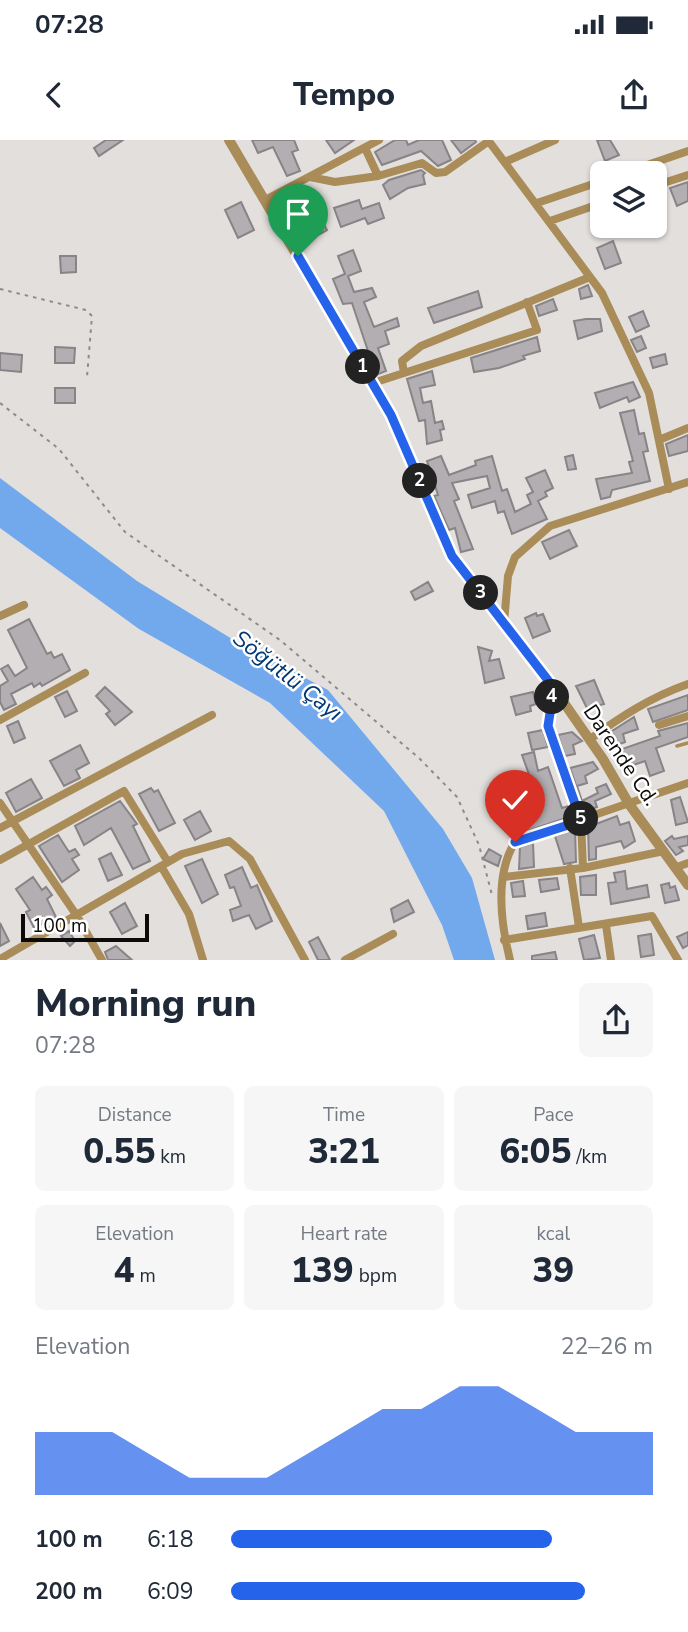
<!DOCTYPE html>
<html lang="en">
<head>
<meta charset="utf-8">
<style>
	:root { --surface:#fff; --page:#f6f6f7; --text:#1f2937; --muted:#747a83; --accent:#2563eb }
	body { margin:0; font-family:"Nunito Sans",sans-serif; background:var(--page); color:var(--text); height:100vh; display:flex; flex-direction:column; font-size:26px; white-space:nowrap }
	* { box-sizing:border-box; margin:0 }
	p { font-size:23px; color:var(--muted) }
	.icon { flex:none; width:38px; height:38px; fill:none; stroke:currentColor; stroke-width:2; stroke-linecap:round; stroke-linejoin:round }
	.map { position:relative; height:820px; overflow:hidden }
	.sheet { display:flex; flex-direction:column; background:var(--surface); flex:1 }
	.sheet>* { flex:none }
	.buttons { position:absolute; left:590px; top:21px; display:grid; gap:14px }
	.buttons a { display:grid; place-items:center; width:77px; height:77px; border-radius:10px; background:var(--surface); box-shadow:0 2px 5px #0004; font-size:35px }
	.scale { position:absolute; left:21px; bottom:18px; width:128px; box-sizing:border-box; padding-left:7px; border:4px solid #0d0b0a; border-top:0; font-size:19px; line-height:24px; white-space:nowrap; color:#0d0b0a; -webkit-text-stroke:5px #fff; paint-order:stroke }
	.pin { position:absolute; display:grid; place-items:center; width:60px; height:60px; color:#fff; margin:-72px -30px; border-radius:50% 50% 50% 0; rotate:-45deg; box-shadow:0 0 7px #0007 }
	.pin .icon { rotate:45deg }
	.km { position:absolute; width:35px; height:35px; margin:-18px; border-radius:50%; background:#222; color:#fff; font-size:19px; line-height:35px; text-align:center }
	.round { display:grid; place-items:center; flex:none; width:74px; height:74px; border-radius:10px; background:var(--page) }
	.overview { display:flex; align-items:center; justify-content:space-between; height:119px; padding:0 35px }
	h1 { font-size:38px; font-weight:800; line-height:52px }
	.figures { display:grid; grid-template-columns:repeat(3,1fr); gap:10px; height:119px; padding:7px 35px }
	.figures div { display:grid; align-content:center; border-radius:10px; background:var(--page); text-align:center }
	.figures b { font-size:35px; font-weight:800 }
	.figures small { font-size:19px; font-weight:400 }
	.figures p { font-size:19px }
	.chart { height:196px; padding:14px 35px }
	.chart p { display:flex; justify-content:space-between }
	.chart svg { width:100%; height:126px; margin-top:7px; fill:var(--accent); opacity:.7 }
	ul { padding:0 35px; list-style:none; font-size:23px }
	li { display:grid; grid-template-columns:112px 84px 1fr; align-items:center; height:52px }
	li i { height:18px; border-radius:9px; background:var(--accent) }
	.status { display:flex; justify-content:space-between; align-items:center; height:49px; padding:0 35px; background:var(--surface); direction:ltr }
	.status svg { height:19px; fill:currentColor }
	header { display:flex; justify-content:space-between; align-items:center; height:91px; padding:0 35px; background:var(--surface); font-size:32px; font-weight:800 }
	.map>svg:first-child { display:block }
	.water { fill:#72a9ed }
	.building { fill:#b3aeb1; stroke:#878386; stroke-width:2 }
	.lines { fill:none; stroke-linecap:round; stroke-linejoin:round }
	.path { stroke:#8d8a88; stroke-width:2; stroke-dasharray:3.5 5; stroke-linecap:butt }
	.service { stroke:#a98c57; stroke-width:3.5 }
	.minor { stroke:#a98c57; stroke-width:8 }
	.tertiary { stroke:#a98c57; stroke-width:10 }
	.route-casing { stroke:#fff; stroke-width:14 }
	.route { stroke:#2563eb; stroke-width:9 }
	.labels { text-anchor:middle; stroke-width:5; stroke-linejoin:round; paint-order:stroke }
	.street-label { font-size:21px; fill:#0d0b0a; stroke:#fff }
	.water-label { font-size:23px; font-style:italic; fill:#003874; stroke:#fff }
</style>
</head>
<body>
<div class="status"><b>07:28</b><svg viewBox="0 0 49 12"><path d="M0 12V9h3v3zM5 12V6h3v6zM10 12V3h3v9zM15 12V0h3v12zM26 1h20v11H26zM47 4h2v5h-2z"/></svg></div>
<header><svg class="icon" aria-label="back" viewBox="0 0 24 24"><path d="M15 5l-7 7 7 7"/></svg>Tempo<svg class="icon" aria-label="share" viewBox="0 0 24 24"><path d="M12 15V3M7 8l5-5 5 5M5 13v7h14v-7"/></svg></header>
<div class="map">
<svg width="688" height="820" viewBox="0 0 688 820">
	<rect width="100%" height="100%" fill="#e3dfdc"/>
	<!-- water -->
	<path class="water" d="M0,338l137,103 100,61 91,48 115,139 29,49 23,82h-41l-12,-35 -58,-114 -114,-108 -131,-74 -139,-101z"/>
	<!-- building -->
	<path class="building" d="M106,0h17l-24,16 -5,-8z
		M252,0h42l4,10 -6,2 8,19 -13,5 -14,-29 -15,6z
		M326,0h28l-19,13z
		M395,0h11l2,5 11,-5h23l9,20 -13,6 -17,-15 -39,14 -7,-13z
		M451,0h24l1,2 -15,11z
		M597,0h13l9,15 -14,6z
		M421,30l4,3 -2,2 2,9 -17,4 -18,11 -7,-14 6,-5z
		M688,42v19l-11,5 -7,-18z
		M359,60l3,9 17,-6 5,15 -16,6 -3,-6 -24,9 -7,-19z
		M241,62l13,28 -16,8 -13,-28z
		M316,70l11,20 -14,8 -5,-9 4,-3 -6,-11z
		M602,70v23l-8,-20z
		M613,101l8,22 -16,6 -8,-21z
		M353,110l8,21 -13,5 6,16 18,-4 4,9 -12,5 10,25 23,-9 2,8 -14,5 4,13 -11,4 8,23 -10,4 -24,-72 -9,1 -10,-25 12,-5 -7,-18z
		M60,116h16v16l-15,1z
		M588,145l4,11 -11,3 -2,-10z
		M478,151l4,16 -48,16 -6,-15z
		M553,159l4,11 -18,6 -3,-10z
		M643,171l6,15 -13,6 -7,-15z
		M586,179h14l2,12 -24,8 -4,-18z
		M641,196l5,12 -9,4 -6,-12z
		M537,197l3,14 -17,5 2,3 -26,9 -25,4 -3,-14z
		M55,207l20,1 -1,15h-19z
		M0,213l22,2 -1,17 -21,-2z
		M665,214l2,10 -14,4 -3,-10z
		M432,231l3,14 -15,3 3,15 8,-2 4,22 7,-2 2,8 -4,1 2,10 -15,4 -2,-24 -6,1 -12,-42z
		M633,242l7,15 -11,5 -2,-5 -27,11 -5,-15z
		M55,248h20v15h-20z
		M634,270l5,24 5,-1 4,18 -5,1 7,29 -38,9 -2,7 -9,2 -5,-20 36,-6 -3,-11 4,-1 -13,-48z
		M688,295v16l-19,5 -3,-12z
		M573,315l3,14 -8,1 -3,-13z
		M441,316l8,19 27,-10 -1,-4 17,-5 10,35 5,-2 8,23 16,-8 -4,-9 6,-3 -7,-14 19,-8 8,18 -8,4 2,4 -9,5 9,18 -35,15 -8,-23 -6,2 -3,-12 -23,7 -4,-13 22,-7 -3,-12 -35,7 7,16 -5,2 19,48 -12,3 -6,-24 -6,2 -15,-34 4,-1 -11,-34z
		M569,390l8,16 -27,13 -8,-17z
		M428,442l5,9 -18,9 -4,-8z
		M536,473l1,3 6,-2 7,17 -17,7 -8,-20z
		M29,479l18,35 4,-2 3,6 8,-4 8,16 -28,16 -2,-3 -6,4 -2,-4 -21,11 5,10 -12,6 -4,-8v-16l8,-5 -7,-12 7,-4 7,11 12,-8 -19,-38z
		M478,507l14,4 -3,10 10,-2 5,19 -19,5z
		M594,540l10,24 -17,4 -11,-22z
		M105,547l27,25 -17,13 -9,-11 4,-3 -14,-15z
		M67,551l10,20 -12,6 -10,-20z
		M533,552l3,12 -6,2 1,5 -15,4 -5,-18z
		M688,555v15l-35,12 -5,-13z
		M634,577l4,12 -15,5 2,8 -11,4 -5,-13z
		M18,581l7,17 -11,5 -7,-17z
		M688,583v14l-32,11 8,23 -14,5 -5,-15 -17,6 -6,-18 38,-13 -2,-5z
		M543,590l5,17 -16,3 -4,-17z
		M572,592l10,9 -9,4 2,9 -10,2 -7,-21z
		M80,605l9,18 -13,7 4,8 -16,8 -14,-25z
		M534,612l4,19 10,-4 14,41 7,-2 3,10 -60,20 -7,-17 -8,2 -3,-18 42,-9 -14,-39z
		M593,622l5,7 -13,7 2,7 -10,3 5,15 16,-8 -2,-5 10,-4 5,10 -16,7 2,6 -12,4 -15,-43z
		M31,639l11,19 -26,14 -10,-19z
		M151,648l3,4 4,-2 17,33 -16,8 -20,-37z
		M680,657l8,25 -12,3 -5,-25z
		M120,661l17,23 -4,2 17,35 -17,8 -22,-41 -27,17 -9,-19z
		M200,671l11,20 -16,9 -11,-20z
		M617,676l3,9 9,-3 6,19 -11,7 -3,-7 -25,6v12l-7,1 -1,-33z
		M575,689l1,33 -12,2 -9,-28z
		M58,695l11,17 6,-3 4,6 -7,4 7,11 -17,12 -23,-36z
		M672,696l2,3 14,-3v9l-9,2 4,4 -7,4 -11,-14z
		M533,703l1,24 -15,2 1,-22z
		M489,709l12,7 -3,10 -15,-7z
		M111,713l11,22 -14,6 -9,-22z
		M202,719l16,35 -16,9 -17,-37z
		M242,727l9,21 6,-3 15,36 -16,8 -7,-14 -16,6 -3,-11 11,-4 -7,-19 -4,1 -5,-13z
		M625,731l2,18 20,-4 2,12 -38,7 -3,-21 8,-1 -2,-9z
		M596,735v20h-15l-1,-18z
		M33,737l9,13 4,-3 6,8 -5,4 9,18 -22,11 -8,-16 4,-2 -14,-21z
		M557,738l2,11 -18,3 -2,-12z
		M523,741l2,15 -12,1 -2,-14z
		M669,743l1,5 5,-2 4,14 -14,3 -4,-18z
		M408,760l6,12 -20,10 -3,-13z
		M125,763l12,23 -15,8 -12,-22z
		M545,773l2,13 -19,3 -2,-13z
		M0,783l9,18 -9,5z
		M69,791l6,10 -5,5 -9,-10z
		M688,792v13l-5,3 -6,-11z
		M651,794l3,21 -13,2 -3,-21z
		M594,795l6,23 -16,2 -5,-21z
		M318,797l12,23h-12l-9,-18z
		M116,806l16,14h-24l-3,-8z
		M555,812l2,8h-25v-4z"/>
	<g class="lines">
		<!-- path -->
		<path class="path" d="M0,149l86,21 6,6 -5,61
			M0,263l59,46 66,83 155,108 140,119 37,38 22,48 13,50"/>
		<!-- service -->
		<path class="service" d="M677,606l11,-3"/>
		<!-- minor -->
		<path class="minor" d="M488,0l114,153 47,100 20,96
			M365,8l13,28 44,-13 14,10 9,-1 44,-31
			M507,21l48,-21
			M624,33l64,-22
			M310,37l25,5 43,-6
			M654,46l34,-11
			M265,60l114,-60
			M537,63l65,-22
			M550,81l52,-18
			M404,233l-2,-12 19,-15 169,-69
			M373,243l164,-53 -10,-28
			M659,300l29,-12
			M0,476l24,-11
			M504,483l4,-47 7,-19 35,-31 138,-44
			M554,548l-6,38 33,95 2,47
			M0,580l85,-47
			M659,585l29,-9
			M589,600c31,-23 62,-43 99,-56
			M0,663l77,113 25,44
			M0,688l212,-113
			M0,720l124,-69 44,71
			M161,726l28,48 14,46
			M677,727l11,-4
			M570,728l9,59
			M504,737l79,-9 81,-17
			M606,785l5,35
			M504,800l148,-24 26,44
			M0,819l182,-105 47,-13 21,18 55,101
			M345,820l48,-26
			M510,820c-9,-36 -16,-84 5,-118l173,-59"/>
		<!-- tertiary -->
		<path class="tertiary" d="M229,0l162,275 61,141 85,108 66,95 26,45 59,81"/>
	</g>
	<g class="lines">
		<!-- route casing -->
		<g class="route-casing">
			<path id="route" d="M298,116l93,159 61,141 102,132 -6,38 33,95 -66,21"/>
		</g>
		<!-- route -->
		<use href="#route" class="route"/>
	</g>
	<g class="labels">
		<!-- street labels -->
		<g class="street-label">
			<text transform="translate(621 615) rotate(56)" y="7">Darende Cd.</text>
		</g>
		<!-- water labels -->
		<g class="water-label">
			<text transform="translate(288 535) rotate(38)" y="8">Söğütlü Çayı</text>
		</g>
	</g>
</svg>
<div class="buttons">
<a><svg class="icon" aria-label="layers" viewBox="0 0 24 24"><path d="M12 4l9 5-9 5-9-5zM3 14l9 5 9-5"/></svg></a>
</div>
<div class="scale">100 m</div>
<div class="pin" style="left:298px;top:116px;background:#1e9e55"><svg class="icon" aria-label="arrive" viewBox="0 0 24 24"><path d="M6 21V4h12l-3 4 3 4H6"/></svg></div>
<div class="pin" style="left:515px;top:702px;background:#d93025"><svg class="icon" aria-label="check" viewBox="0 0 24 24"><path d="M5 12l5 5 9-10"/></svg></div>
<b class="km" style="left:363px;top:227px">1</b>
<b class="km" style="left:420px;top:341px">2</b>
<b class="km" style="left:481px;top:453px">3</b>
<b class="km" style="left:552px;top:557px">4</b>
<b class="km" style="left:581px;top:679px">5</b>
</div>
<section class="sheet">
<div class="overview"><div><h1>Morning run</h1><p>07:28</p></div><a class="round"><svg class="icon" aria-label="share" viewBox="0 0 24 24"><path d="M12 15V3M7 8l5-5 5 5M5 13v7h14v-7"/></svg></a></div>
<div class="figures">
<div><p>Distance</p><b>0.55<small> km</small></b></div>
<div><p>Time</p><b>3:21</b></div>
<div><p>Pace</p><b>6:05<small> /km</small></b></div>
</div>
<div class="figures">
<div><p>Elevation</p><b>4<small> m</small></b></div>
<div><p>Heart rate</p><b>139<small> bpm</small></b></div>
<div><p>kcal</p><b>39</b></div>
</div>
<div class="chart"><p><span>Elevation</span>22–26 m</p>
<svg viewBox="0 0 160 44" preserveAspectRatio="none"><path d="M0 44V22L10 22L20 22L30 30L40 38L50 38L60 38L70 30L80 22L90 14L100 14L110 6L120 6L130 14L140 22L150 22L160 22V44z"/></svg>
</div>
<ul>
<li><b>100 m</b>6:18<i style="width:76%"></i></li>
<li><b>200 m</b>6:09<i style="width:84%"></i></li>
</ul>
</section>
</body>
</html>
